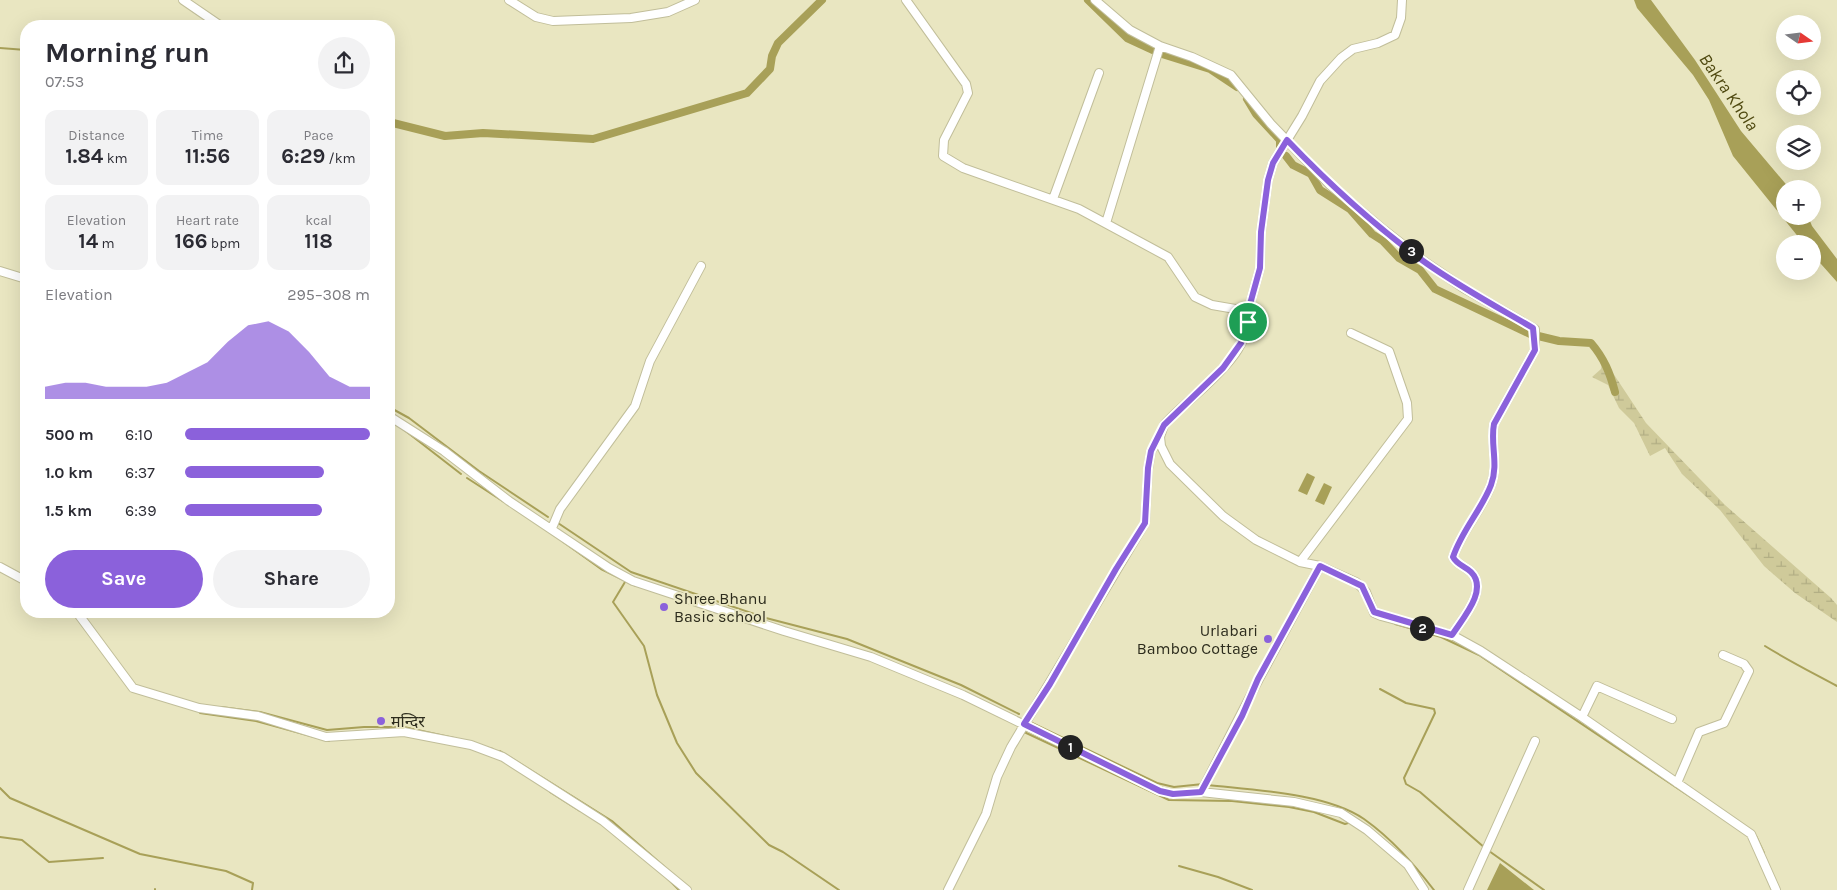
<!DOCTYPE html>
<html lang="en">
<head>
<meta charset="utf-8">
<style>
	:root { --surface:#fff; --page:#f2f2f3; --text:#2b2b33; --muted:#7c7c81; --accent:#8b61db }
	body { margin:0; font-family:Karla,"Noto Sans Devanagari",sans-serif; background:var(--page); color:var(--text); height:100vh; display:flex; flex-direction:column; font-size:19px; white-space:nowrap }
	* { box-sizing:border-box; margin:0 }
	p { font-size:16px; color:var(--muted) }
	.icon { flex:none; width:28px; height:28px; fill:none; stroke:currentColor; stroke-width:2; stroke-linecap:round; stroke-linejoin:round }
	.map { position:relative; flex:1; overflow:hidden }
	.sheet { position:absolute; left:20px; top:20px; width:375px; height:598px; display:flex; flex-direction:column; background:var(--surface); border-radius:20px; box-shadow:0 5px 20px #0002 }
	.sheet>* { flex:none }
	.needle { width:32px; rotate:104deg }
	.fabs { position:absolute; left:1776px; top:15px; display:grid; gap:10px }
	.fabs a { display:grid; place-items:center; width:45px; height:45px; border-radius:50%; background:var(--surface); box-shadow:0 5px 20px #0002; font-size:25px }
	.pin { position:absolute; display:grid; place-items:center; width:42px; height:42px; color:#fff; margin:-21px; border:2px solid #fff; border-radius:50%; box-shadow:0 1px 5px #0007 }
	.km { position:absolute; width:25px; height:25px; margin:-12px; border-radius:50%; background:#222; color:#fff; font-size:14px; line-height:25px; text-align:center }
	.round { display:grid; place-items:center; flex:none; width:52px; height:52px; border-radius:26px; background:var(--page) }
	.head { display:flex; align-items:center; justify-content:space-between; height:85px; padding:0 25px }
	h1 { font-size:28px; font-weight:700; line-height:38px }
	.metrics { display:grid; grid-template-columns:repeat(3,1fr); gap:8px; height:85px; padding:5px 25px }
	.metrics div { display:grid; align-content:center; border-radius:12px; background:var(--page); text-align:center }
	.metrics b { font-size:21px; font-weight:700 }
	.metrics small { font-size:14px; font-weight:400 }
	.metrics p { font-size:14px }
	.chart { height:140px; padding:10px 25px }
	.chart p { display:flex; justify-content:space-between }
	.chart svg { width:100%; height:90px; margin-top:5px; fill:var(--accent); opacity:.7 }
	.cta { display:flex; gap:10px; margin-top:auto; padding:10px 25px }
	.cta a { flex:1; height:58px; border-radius:30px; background:var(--accent); color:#fff; font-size:20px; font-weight:700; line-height:58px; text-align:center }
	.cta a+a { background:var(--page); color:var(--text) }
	ul { padding:0 25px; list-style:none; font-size:16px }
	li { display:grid; grid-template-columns:80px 60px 1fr; align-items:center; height:38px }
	li i { height:12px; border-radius:6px; background:var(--accent) }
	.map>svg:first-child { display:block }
	.wetland { fill:url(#wetland-marsh) }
	.water { fill:#a8a058 }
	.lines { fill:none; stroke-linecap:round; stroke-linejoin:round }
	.stream { stroke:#a8a058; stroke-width:2 }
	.canal { stroke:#a8a058; stroke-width:8 }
	.minor-casing { stroke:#c1be9a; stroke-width:10 }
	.minor { stroke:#fff; stroke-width:8 }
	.route-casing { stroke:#fff; stroke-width:10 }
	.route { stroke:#8b61db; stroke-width:6 }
	.poi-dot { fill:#8b61db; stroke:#e9e6c1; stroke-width:2 }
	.labels { text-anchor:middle; stroke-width:4; stroke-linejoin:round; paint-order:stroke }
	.poi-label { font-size:16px; fill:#2d2c1d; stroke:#e9e6c1; text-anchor:start }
	.water-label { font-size:18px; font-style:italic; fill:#4f4910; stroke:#e9e6c1 }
</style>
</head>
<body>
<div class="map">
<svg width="1837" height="890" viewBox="0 0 1837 890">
	<defs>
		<pattern id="wetland-marsh" width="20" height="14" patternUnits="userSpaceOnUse" patternTransform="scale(1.25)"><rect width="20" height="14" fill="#cfca9a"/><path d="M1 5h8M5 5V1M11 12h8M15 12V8" fill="none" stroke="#b2ae84"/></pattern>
	</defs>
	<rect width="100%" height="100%" fill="#e9e6c1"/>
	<!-- wetland -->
	<path class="wetland" d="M1603,358l43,65 79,82 106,93 6,7v17l-42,-29 -31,-27 -44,-56 -38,-36 -17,-26 -15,8 -16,-33 -15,-15 -11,-23 -16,-8 9,-8z"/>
	<!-- water -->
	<path class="water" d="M1634,0h17l44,60 46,71 49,58h-5v27h23l4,10 25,33v23l-24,-27 -1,-11h-8l-71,-88 -24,-56 -16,-25 -56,-67z
		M1307,473l8,4 -8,18 -9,-4z
		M1324,483l8,4 -8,18 -9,-4z
		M1500,863l34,27h-47z"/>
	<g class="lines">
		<!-- stream -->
		<path class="stream" d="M0,48l26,2
			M389,407l20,11 70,53 69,46
			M403,429l58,45
			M467,478l37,24
			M558,523l73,49 135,46 81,21 114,46 58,29
			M562,541l39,28 35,17
			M625,582l-12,20 31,44 13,49 20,48 19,30 73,72 14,7 56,38
			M1395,624l46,13 38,18 216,145
			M1765,646c24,15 48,27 72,40
			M1380,689l26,14 28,6 1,4 -31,65 2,6 14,8 65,56
			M221,707l39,5 67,18 37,-3h40l50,11
			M200,713l56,8 73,20
			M1030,722l127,61 17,4 29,-3
			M1022,731l147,69 63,1 57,6 25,5 31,12 6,-2
			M485,747l8,2
			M500,751l112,70 63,55
			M1208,785c45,5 119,8 156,34 28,20 49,44 70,71
			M0,788l10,10 130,56 86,17 27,12 -1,7
			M550,792l30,19
			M1756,836l8,17
			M0,837l22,3 27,22 54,-4
			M1489,851l55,39
			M1179,866l39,11 34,13
			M665,876l14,14
			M155,889v1"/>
		<!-- canal -->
		<path class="canal" d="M1088,0l39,38 26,12
			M1162,54l48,15 27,18
			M1247,99l9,15 24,26v9
			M389,122l56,14 38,-3 110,6 154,-46 23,-24 2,-13 6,-13 44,-43
			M1286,156l7,9 18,9 9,16 30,19 22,25 11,7 16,17 21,12 15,19 95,45 29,7 32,2c13,15 19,30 24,49"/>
		<!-- minor casing -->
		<g class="minor-casing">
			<path id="minor" d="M183,0l38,26
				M509,0l27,17 17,4 78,-3 37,-6 27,-12
				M906,0l60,84 2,9 -24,47 -1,16 20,12 116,41 89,48 27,40 17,8 35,6v4
				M1095,0l35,30 30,16 32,11 39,18 40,49 59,61 54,45 41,32 40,27 70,40v21l-41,74c-4,20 5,40 -3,61 -9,25 -29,45 -38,72 4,8 12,9 18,15 18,18 -9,47 -19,63
				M1402,0l-1,18 -6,17 -17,8 -25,6 -12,9 -21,23 -18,35 -29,47 -5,17 -7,52 -1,36 -13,47c6,42 -59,82 -83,110l-4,12 1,9 9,18 53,52 33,24 44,22 20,4 36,16 10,10 8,21 7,3 71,19 29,16 101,66 169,117 25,56
				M1053,199l46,-126
				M1106,223l54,-177
				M0,271l26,8
				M389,416l55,35 65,50 100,67 24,13 151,50 87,26 92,38 197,96 13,3 28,-2 93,10 47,11 26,17 41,35 16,25
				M552,528l8,-19 75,-103 15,-45 51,-95
				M1300,562l108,-143 -1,-16 -18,-52 -38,-18
				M0,567l26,14
				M76,611l57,77 66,20 59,8 68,21 78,-5 67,13 32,12 100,64 84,69
				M1582,717l15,-31 75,33
				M1677,783l22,-51 25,-9 25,-52 -5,-7 -21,-9
				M1201,792l58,-113 61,-113
				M948,890l38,-76 11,-37 14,-30 134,-224 3,-54 3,-18 9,-14
				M1468,890l67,-149"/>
		</g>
		<!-- minor -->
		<use href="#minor" class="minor"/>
	</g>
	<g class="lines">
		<!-- route casing -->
		<g class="route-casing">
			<path id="route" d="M1287,140c43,45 89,87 139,123 34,24 71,44 107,65l2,22 -41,74c-4,20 5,40 -3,61 -9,24 -29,45 -38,72 4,8 12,9 18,15 18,18 -9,47 -19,63l-78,-23 -12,-26 -42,-20 -62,113 -16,37 -41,76 -28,2 -13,-3 -136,-67 26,-40 66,-115 29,-46 3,-55 3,-17 13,-26 59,-57 18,-25 7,-21 -1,-7 13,-47 1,-36 7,-52 5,-17z"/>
		</g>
		<!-- route -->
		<use href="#route" class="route"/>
	</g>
	<!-- markers -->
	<g class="poi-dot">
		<circle cx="664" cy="607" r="5"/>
		<circle cx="1268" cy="639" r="5"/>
		<circle cx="381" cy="721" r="5"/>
	</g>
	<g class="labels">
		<!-- poi labels -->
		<g class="poi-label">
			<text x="674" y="604">Shree Bhanu<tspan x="674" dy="18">Basic school</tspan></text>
			<text x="1258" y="636" text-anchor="end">Urlabari<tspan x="1258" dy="18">Bamboo Cottage</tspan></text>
			<text x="391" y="727">मन्दिर</text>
		</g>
		<!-- water labels -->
		<g class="water-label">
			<text transform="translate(1729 92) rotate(55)" y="6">Bakra Khola</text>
		</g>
	</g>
</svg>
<div class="fabs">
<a><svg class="needle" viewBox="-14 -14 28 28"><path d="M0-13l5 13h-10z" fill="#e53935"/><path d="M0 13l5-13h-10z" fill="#7c7c81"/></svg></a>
<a><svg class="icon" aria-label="locate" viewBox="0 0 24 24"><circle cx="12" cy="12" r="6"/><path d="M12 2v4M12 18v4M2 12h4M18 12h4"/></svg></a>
<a><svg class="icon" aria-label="layers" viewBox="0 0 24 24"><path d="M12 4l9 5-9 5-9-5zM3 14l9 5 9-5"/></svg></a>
<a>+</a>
<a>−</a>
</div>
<div class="pin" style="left:1248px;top:322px;background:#1e9e55"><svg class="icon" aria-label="arrive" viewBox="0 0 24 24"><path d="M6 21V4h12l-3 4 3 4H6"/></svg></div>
<b class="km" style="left:1070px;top:747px">1</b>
<b class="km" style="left:1422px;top:628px">2</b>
<b class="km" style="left:1411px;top:251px">3</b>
<section class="sheet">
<div class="head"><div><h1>Morning run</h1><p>07:53</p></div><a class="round"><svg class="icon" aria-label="share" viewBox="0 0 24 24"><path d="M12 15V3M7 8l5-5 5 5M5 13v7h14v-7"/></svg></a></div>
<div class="metrics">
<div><p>Distance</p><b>1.84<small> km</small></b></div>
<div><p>Time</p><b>11:56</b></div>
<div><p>Pace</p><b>6:29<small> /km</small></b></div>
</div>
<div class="metrics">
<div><p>Elevation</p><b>14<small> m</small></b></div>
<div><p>Heart rate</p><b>166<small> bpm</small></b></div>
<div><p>kcal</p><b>118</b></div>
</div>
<div class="chart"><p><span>Elevation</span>295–308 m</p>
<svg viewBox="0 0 160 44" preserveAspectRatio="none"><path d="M0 44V38L10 36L20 36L30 38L40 38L50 38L60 36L70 31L80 26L90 16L100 8L110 6L120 11L130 21L140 33L150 38L160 38V44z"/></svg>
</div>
<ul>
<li><b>500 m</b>6:10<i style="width:100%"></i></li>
<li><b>1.0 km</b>6:37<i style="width:75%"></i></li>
<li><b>1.5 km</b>6:39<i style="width:74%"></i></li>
</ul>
<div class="cta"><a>Save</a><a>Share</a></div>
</section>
</div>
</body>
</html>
